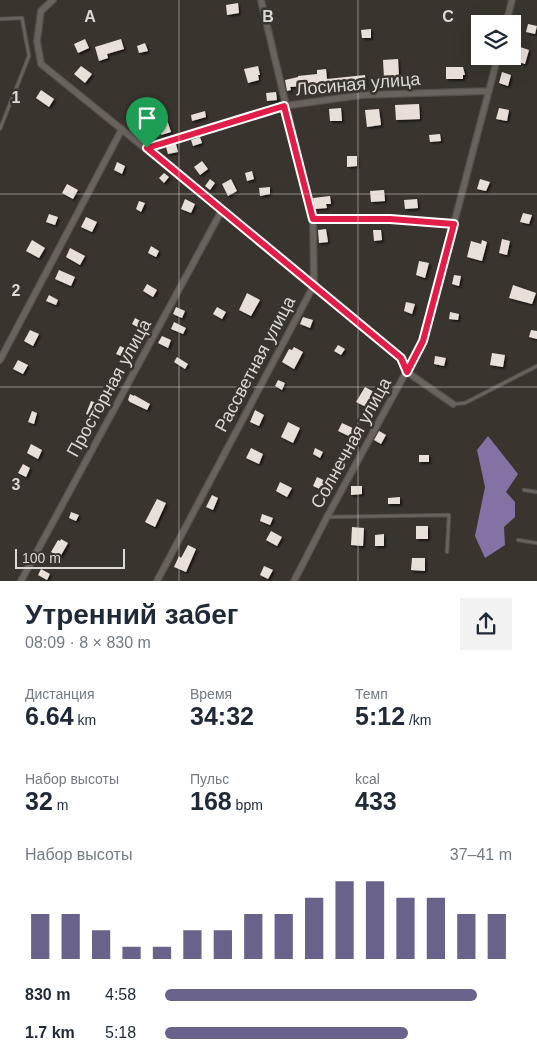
<!DOCTYPE html>
<html lang="ru">
<head>
<meta charset="utf-8">
<style>
	:root { --surface:#fff; --page:#f2f2f3; --text:#1f2937; --muted:#747a83; --accent:#69628b }
	body { margin:0; font-family:Helvetica,sans-serif; background:var(--page); color:var(--text); height:100vh; display:flex; flex-direction:column; font-size:19px; white-space:nowrap }
	* { box-sizing:border-box; margin:0 }
	p { font-size:16px; color:var(--muted) }
	.icon { flex:none; width:28px; height:28px; fill:none; stroke:currentColor; stroke-width:2; stroke-linecap:round; stroke-linejoin:round }
	.map { position:relative; height:581px; overflow:hidden }
	.details { display:flex; flex-direction:column; background:var(--surface); flex:1 }
	.details>* { flex:none }
	.fabs { position:absolute; left:471px; top:15px; display:grid; gap:10px }
	.fabs a { display:grid; place-items:center; width:50px; height:50px; border-radius:0px; background:var(--surface); box-shadow:0 5px 20px #0002; font-size:25px }
	.scale { position:absolute; left:15px; bottom:12px; width:110px; box-sizing:border-box; padding-left:5px; border:2px solid #dcd8d5; border-top:0; font-size:14px; line-height:18px; white-space:nowrap; color:#dcd8d5; -webkit-text-stroke:4px #3a342e; paint-order:stroke }
	.pin { position:absolute; display:grid; place-items:center; width:42px; height:42px; color:#fff; margin:-51px -21px; border-radius:50% 50% 50% 0; rotate:-45deg; box-shadow:0 0 5px #0007 }
	.pin .icon { rotate:45deg }
	.round { display:grid; place-items:center; flex:none; width:52px; height:52px; border-radius:0px; background:var(--page) }
	.headline { display:flex; align-items:center; justify-content:space-between; height:85px; padding:0 25px }
	h1 { font-size:28px; font-weight:700; line-height:38px }
	.figures { display:grid; grid-template-columns:repeat(3,1fr); gap:8px; height:85px; padding:5px 25px }
	.figures div { display:grid; align-content:center }
	.figures b { font-size:25px; font-weight:700 }
	.figures small { font-size:14px; font-weight:400 }
	.figures p { font-size:14px }
	.chart { height:140px; padding:10px 25px }
	.chart p { display:flex; justify-content:space-between }
	.chart svg { width:100%; height:90px; margin-top:5px; stroke:var(--accent); stroke-width:6 }
	ul { padding:0 25px; list-style:none; font-size:16px }
	li { display:grid; grid-template-columns:80px 60px 1fr; align-items:center; height:38px }
	li i { height:12px; border-radius:6px; background:var(--accent) }
	.map>svg:first-child { display:block }
	.water { fill:#8472a4 }
	.building { fill:#e8dfd8; filter:url(#shadow) }
	.lines { fill:none; stroke-linecap:round; stroke-linejoin:round }
	.service-casing { stroke:#55504b; stroke-width:4.5 }
	.minor-casing { stroke:#55504b; stroke-width:8 }
	.service { stroke:#6a635d; stroke-width:2.5 }
	.minor { stroke:#6a635d; stroke-width:5.5 }
	.route-casing { stroke:#fff; stroke-width:10 }
	.route { stroke:#e11d48; stroke-width:6 }
	.grid { fill:none; stroke:#dcd8d5; stroke-width:1; stroke-opacity:0.55 }
	.labels { text-anchor:middle; stroke-width:5; stroke-linejoin:round; paint-order:stroke }
	.street-label { font-size:18px; fill:#dcd8d5; stroke:#3a342e }
	.grid-label { font-size:16px; text-anchor:middle; font-weight:bold; fill:#dcd8d5; stroke:#3a342e; stroke-width:5; stroke-linejoin:round; paint-order:stroke }
</style>
</head>
<body>
<div class="map">
<svg width="537" height="581" viewBox="0 0 537 581">
	<defs>
		<filter id="shadow"><feDropShadow dx="2" dy="2" stdDeviation="1" flood-color="#0009"/></filter>
	</defs>
	<rect width="100%" height="100%" fill="#3a342e"/>
	<!-- water -->
	<path class="water" d="M488,436l30,38 -12,18 9,10v15l-11,10 1,18 -20,13 -10,-22 10,-49 -8,-37z"/>
	<!-- building -->
	<path class="building" d="M238,3l1,10 -12,2 -1,-10z
		M528,24l9,2 -2,8 -9,-2z
		M371,29v9h-9l-1,-8z
		M475,36l5,1v12l-8,-2z
		M85,39l4,9 -11,5 -4,-9z
		M121,39l3,10 -17,5 1,4 -9,3 -4,-14z
		M145,43l3,8 -9,2 -2,-7z
		M517,46l12,4 -4,14 -13,-4z
		M398,59l1,18 -15,1 -1,-18z
		M81,66l11,8 -7,9 -11,-9z
		M258,66l2,9h-2l1,5 -11,3 -4,-14z
		M446,67h17l2,8h-2v4h-17z
		M326,69l1,10 38,-4 1,11 -24,1v4h-6l-1,-3h-14v-2l-3,-1 -28,2 1,3 -4,1 -2,-11 13,-3v-1l19,-2v-4z
		M502,72l9,3 -3,11 -9,-3z
		M41,90l13,9 -5,8 -13,-9z
		M276,92l1,8 -10,1 -1,-8z
		M137,101l7,6 -6,7 -6,-6z
		M419,104l1,15 -24,1 -1,-15z
		M341,108l1,13h-12l-1,-12z
		M499,108l10,2 -2,11 -11,-2z
		M379,109l2,16 -14,2 -2,-17z
		M205,111l1,6 -14,4 -1,-6z
		M167,120l4,12 -10,3 -3,-12z
		M440,134l1,7 -11,1 -1,-7z
		M200,137l2,6 -9,3 -2,-6z
		M176,144l2,8 -10,2 -2,-7z
		M347,156h10v10l-10,1z
		M202,161l6,8 -8,6 -6,-8z
		M117,162l8,4 -3,8 -8,-4z
		M252,171l2,8 -7,2 -2,-8z
		M164,173l5,4 -5,6 -5,-5z
		M210,179l5,4 -5,7 -5,-4z
		M231,179l6,12 -9,5 -6,-12z
		M480,179l10,3 -4,9 -9,-2z
		M67,184l11,6 -5,9 -11,-6z
		M270,187v7l-10,2 -1,-8z
		M384,190l1,11 -14,1 -1,-11z
		M330,196l1,8h-5l1,4 -12,1 -2,-11z
		M185,199l10,5 -4,9 -10,-4z
		M417,199l1,9 -13,1 -1,-9z
		M139,201l6,2 -4,9 -5,-3z
		M523,213l9,2 -3,9 -9,-2z
		M49,214l9,3 -3,8 -9,-3z
		M86,217l11,5 -5,10 -11,-5z
		M326,229l2,13 -9,1 -1,-13z
		M373,230h8l1,10 -8,1z
		M502,239l8,2 -3,14 -8,-2z
		M32,240l13,8 -6,10 -13,-7z
		M482,240l5,2 -5,19 -15,-4 4,-16 10,3z
		M151,246l8,5 -3,6 -8,-4z
		M70,248l15,8 -5,9 -14,-8z
		M419,261l10,2 -4,15 -9,-3z
		M59,270l16,7 -4,9 -16,-7z
		M454,275l7,1 -2,10 -7,-2z
		M147,284l10,6 -4,7 -10,-6z
		M513,285l23,8 -4,11 -23,-6z
		M247,293l13,7 -9,16 -12,-6z
		M49,295l9,5 -2,5 -10,-4z
		M406,302l9,2 -3,10 -8,-3z
		M176,307l9,4 -3,7 -9,-4z
		M217,307l9,5 -4,7 -9,-5z
		M450,312l9,2 -1,6 -9,-1z
		M303,317l10,3 -3,8 -10,-4z
		M135,318l9,5 -3,6 -9,-5z
		M174,322l12,6 -3,6 -12,-5z
		M30,330l9,4 -6,12 -9,-5z
		M531,330l6,1v8l-8,-2z
		M162,336l9,4 -3,8 -10,-5z
		M338,345l7,4 -4,6 -7,-4z
		M120,346l9,4 -3,8 -10,-4z
		M294,347l9,5 -9,17 -12,-7 7,-13 3,1z
		M492,353l13,2 -2,12 -13,-2z
		M435,356l11,2 -2,8 -10,-2z
		M177,357l11,7 -3,5 -11,-7z
		M18,360l10,5 -5,9 -10,-5z
		M278,380l7,3 -3,7 -7,-4z
		M365,387l9,5 -8,15 -10,-5z
		M130,394l4,2v-1l16,9 -3,6 -17,-8 -2,-2z
		M91,401l11,4 -6,14 -10,-5z
		M231,403l8,4 -3,6 -8,-4z
		M255,410l9,5 -5,11 -9,-4z
		M32,411l5,2 -3,11 -6,-2z
		M288,422l12,6 -7,15 -12,-6z
		M342,423l15,7 -4,8 -15,-7z
		M379,431l7,4 -5,9 -7,-4z
		M31,444l11,6 -4,9 -11,-6z
		M251,448l12,6 -4,10 -13,-6z
		M315,448l8,4 -3,6 -7,-4z
		M419,455h10v7h-10z
		M23,464l7,4 -4,9 -8,-4z
		M317,477l13,6 -4,9 -13,-6z
		M280,482l12,6 -5,9 -11,-6z
		M351,486h11v8l-11,1z
		M212,495l6,3 -5,12 -7,-3z
		M400,497v7h-12v-6z
		M157,499l9,4 -11,24 -10,-5z
		M71,512l8,3 -3,6 -7,-3z
		M262,514l11,4 -3,7 -10,-4z
		M416,526h12v13h-12z
		M352,527l12,1 -1,18 -12,-1z
		M271,531l11,6 -5,9 -11,-6z
		M384,534v12h-9v-11z
		M61,539l7,4 -8,14 -9,-5 7,-12 2,1z
		M188,545l8,4 -10,23 -12,-5 5,-11 2,2z
		M412,558h13v13l-14,-1z
		M264,566l9,4 -5,9 -8,-4z
		M41,569l9,5 -3,6 -9,-5z"/>
	<g class="lines">
		<!-- service casing -->
		<g class="service-casing">
			<path id="service" d="M0,19l22,-1 7,38 -29,73
				M314,285l87,73 6,12
				M455,404l10,-1 72,-37
				M524,490l13,2
				M328,517l121,-2 -2,37
				M518,540l19,3"/>
		</g>
		<!-- minor casing -->
		<g class="minor-casing">
			<path id="minor" d="M53,0l-12,11 -4,30 4,23 273,221
				M506,24l6,-24
				M147,148l137,-42 78,-11 127,-4
				M313,219h77l64,5
				M0,360l122,-231
				M407,372l46,32
				M21,581l201,-371
				M157,581l157,-296 -1,-66 -52,-219
				M294,581l33,-64 96,-176 75,-285"/>
		</g>
		<!-- service -->
		<use href="#service" class="service"/>
		<!-- minor -->
		<use href="#minor" class="minor"/>
	</g>
	<g class="lines">
		<!-- route casing -->
		<g class="route-casing">
			<path id="route" d="M284,106l29,113h77l64,5 -31,117 -16,31 -6,-14 -254,-210z"/>
		</g>
		<!-- route -->
		<use href="#route" class="route"/>
	</g>
	<!-- grid -->
	<path class="grid" d="M179,0v581M358,0v581M0,194h537M0,387h537"/>
	<g class="labels">
		<!-- street labels -->
		<g class="street-label">
			<text transform="translate(358 84) rotate(-5)" y="6">Лосиная улица</text>
			<text transform="translate(255 364) rotate(-62)" y="6">Рассветная улица</text>
			<text transform="translate(109 388) rotate(-61)" y="6">Просторная улица</text>
			<text transform="translate(351 443) rotate(-61)" y="6">Солнечная улица</text>
		</g>
	</g>
	<g class="grid-label">
		<text x="90" y="22">A</text>
		<text x="268" y="22">B</text>
		<text x="448" y="22">C</text>
		<text x="16" y="103">1</text>
		<text x="16" y="296">2</text>
		<text x="16" y="490">3</text>
	</g>
</svg>
<div class="fabs">
<a><svg class="icon" aria-label="layers" viewBox="0 0 24 24"><path d="M12 4l9 5-9 5-9-5zM3 14l9 5 9-5"/></svg></a>
</div>
<div class="scale">100 m</div>
<div class="pin" style="left:147px;top:148px;background:#1e9e55"><svg class="icon" aria-label="arrive" viewBox="0 0 24 24"><path d="M6 21V4h12l-3 4 3 4H6"/></svg></div>
</div>
<section class="details">
<div class="headline"><div><h1>Утренний забег</h1><p>08:09 · 8 × 830 m</p></div><a class="round"><svg class="icon" aria-label="share" viewBox="0 0 24 24"><path d="M12 15V3M7 8l5-5 5 5M5 13v7h14v-7"/></svg></a></div>
<div class="figures">
<div><p>Дистанция</p><b>6.64<small> km</small></b></div>
<div><p>Время</p><b>34:32</b></div>
<div><p>Темп</p><b>5:12<small> /km</small></b></div>
</div>
<div class="figures">
<div><p>Набор высоты</p><b>32<small> m</small></b></div>
<div><p>Пульс</p><b>168<small> bpm</small></b></div>
<div><p>kcal</p><b>433</b></div>
</div>
<div class="chart"><p><span>Набор высоты</span>37–41 m</p>
<svg viewBox="0 0 160 44" preserveAspectRatio="none"><path d="M5 44V22M15 44V22M25 44V30M35 44V38M45 44V38M55 44V30M65 44V30M75 44V22M85 44V22M95 44V14M105 44V6M115 44V6M125 44V14M135 44V14M145 44V22M155 44V22"/></svg>
</div>
<ul>
<li><b>830 m</b>4:58<i style="width:90%"></i></li>
<li><b>1.7 km</b>5:18<i style="width:70%"></i></li>
</ul>
</section>
</body>
</html>
